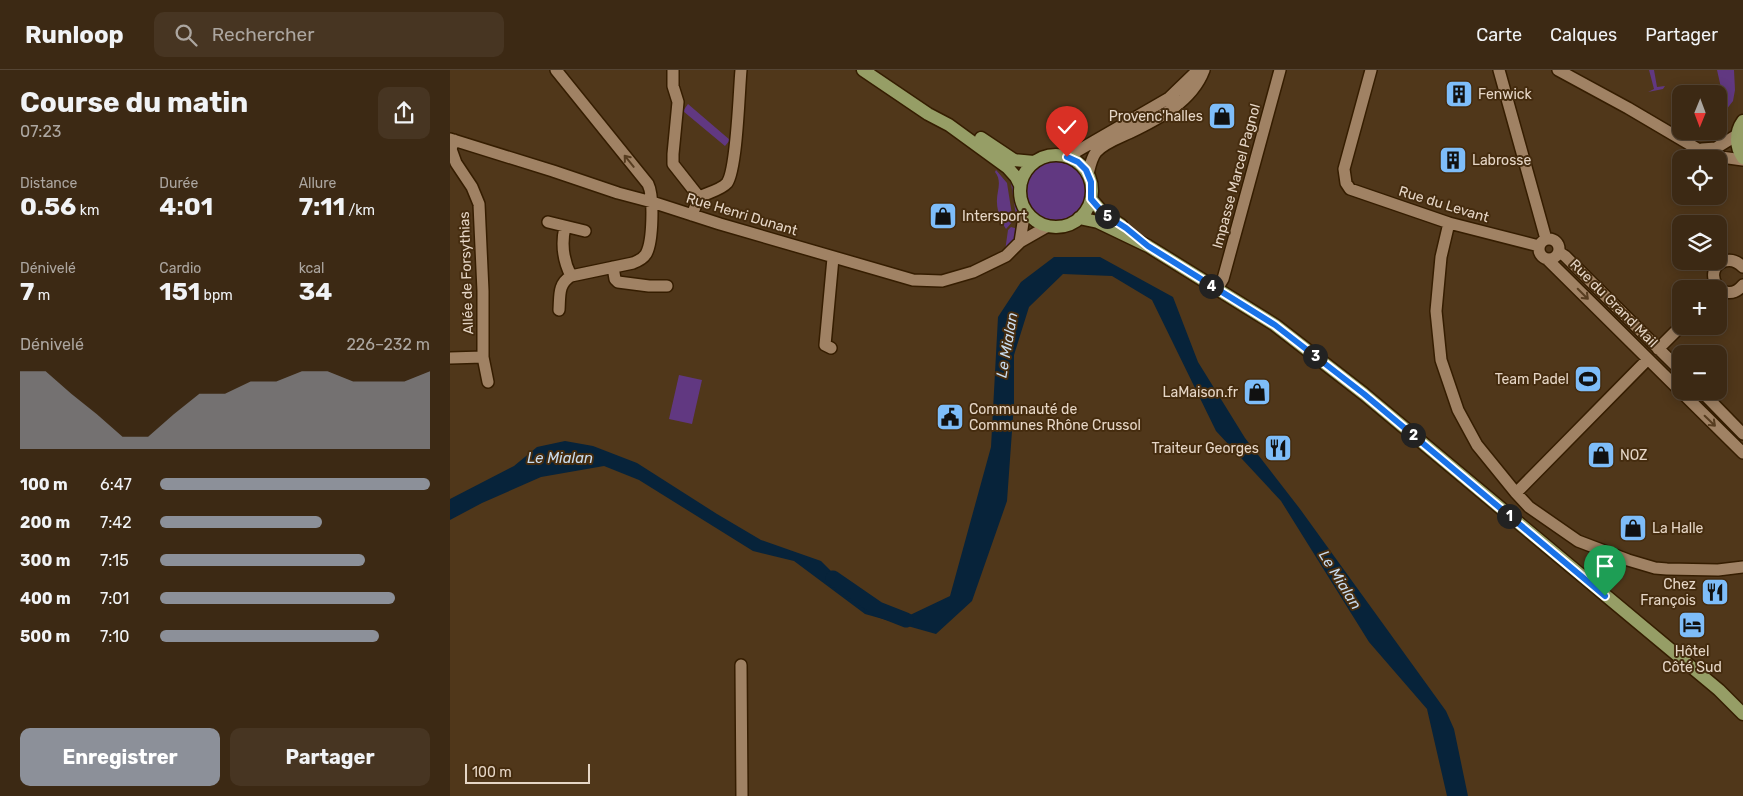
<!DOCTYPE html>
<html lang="fr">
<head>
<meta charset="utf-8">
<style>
	:root { --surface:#3c2914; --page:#473522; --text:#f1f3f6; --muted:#aca6a0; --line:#554534; --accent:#8c9099 }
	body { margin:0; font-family:Rubik,sans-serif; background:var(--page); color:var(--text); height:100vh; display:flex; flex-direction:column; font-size:19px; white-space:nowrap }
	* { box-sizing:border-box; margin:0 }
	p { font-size:16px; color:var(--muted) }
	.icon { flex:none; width:28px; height:28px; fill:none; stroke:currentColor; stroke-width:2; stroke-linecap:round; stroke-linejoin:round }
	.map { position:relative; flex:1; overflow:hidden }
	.details { display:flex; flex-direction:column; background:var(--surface); width:450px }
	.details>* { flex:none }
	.needle { width:32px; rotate:181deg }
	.fabs { position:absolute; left:1222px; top:15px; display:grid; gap:10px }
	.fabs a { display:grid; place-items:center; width:55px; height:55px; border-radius:10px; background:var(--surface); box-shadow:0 2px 12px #0003,0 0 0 1px var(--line); font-size:25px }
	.scale { position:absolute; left:15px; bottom:12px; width:125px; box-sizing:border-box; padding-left:5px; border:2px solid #e6d6c6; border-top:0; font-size:14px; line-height:18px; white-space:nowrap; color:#e6d6c6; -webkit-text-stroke:4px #452c0f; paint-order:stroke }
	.pin { position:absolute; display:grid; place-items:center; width:42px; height:42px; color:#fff; margin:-51px -21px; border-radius:50% 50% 50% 0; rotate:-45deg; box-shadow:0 0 5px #0007 }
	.pin .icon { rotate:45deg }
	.km { position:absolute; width:25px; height:25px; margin:-12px; border-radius:50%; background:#222; color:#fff; font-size:14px; line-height:25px; text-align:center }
	.round { display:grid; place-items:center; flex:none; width:52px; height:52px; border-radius:10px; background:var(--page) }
	.summary { display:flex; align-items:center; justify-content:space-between; height:85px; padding:0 20px }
	h1 { font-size:28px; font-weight:700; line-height:38px }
	.metrics { display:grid; grid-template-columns:repeat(3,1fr); gap:8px; height:85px; padding:5px 20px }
	.metrics div { display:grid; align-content:center }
	.metrics b { font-size:25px; font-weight:700 }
	.metrics small { font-size:14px; font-weight:400 }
	.metrics p { font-size:14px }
	.chart { height:140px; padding:10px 20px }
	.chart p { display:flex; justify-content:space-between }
	.chart svg { width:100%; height:90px; margin-top:5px; fill:var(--accent); opacity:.7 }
	.action { display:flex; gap:10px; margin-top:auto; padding:10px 20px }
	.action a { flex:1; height:58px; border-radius:10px; background:var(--accent); color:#fff; font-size:20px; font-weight:700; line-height:58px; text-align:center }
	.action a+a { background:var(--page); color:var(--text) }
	ul { padding:0 20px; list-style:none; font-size:16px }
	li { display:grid; grid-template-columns:80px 60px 1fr; align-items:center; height:38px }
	li i { height:12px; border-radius:6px; background:var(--accent) }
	header { display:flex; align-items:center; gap:30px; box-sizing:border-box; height:70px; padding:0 25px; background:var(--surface); border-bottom:1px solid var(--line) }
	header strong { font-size:24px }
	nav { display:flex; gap:28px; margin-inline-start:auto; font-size:18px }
	.search { width:350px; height:45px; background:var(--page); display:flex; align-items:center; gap:12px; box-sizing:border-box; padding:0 18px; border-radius:10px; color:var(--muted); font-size:19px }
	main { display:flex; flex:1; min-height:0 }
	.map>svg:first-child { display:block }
	.green { fill:#613881 }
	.water { fill:#07233a }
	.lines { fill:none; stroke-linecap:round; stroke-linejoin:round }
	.river { stroke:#07233a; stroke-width:15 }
	.minor-casing { stroke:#351d00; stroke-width:14 }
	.major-casing { stroke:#351d00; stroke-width:15 }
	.minor { stroke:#a08264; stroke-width:11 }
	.major { stroke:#969e66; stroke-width:12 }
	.oneway { stroke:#573d20 }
	.route-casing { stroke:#fff; stroke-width:10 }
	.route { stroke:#1a73e8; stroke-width:6 }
	.labels { text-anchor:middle; stroke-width:4; stroke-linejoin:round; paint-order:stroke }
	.poi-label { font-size:14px; fill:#e6d6c6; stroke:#452c0f; text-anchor:start }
	.street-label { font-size:14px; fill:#e6d6c6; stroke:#452c0f }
	.water-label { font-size:15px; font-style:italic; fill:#c9dcef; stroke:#452c0f }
</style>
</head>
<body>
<header>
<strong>Runloop</strong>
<div class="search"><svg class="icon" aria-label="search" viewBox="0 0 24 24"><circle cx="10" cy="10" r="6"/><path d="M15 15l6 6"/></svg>Rechercher</div>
<nav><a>Carte</a><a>Calques</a><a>Partager</a></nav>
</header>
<main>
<section class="details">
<div class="summary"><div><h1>Course du matin</h1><p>07:23</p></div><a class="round"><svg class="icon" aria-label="share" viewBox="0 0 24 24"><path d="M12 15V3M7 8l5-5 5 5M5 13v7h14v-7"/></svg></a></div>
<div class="metrics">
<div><p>Distance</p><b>0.56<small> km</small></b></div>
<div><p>Durée</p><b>4:01</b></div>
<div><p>Allure</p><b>7:11<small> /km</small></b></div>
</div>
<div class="metrics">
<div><p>Dénivelé</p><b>7<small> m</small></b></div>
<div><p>Cardio</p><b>151<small> bpm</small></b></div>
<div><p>kcal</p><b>34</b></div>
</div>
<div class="chart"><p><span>Dénivelé</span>226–232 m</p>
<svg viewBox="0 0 160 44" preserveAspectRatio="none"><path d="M0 44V6L10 6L20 17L30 27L40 38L50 38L60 27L70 17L80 17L90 11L100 11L110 6L120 6L130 11L140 11L150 11L160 6V44z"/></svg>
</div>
<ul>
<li><b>100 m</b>6:47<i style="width:100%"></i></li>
<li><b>200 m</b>7:42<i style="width:60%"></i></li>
<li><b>300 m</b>7:15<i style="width:76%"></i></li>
<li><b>400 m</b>7:01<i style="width:87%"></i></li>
<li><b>500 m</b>7:10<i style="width:81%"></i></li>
</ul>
<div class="action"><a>Enregistrer</a><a>Partager</a></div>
</section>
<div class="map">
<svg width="1293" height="726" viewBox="0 0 1293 726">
	<rect width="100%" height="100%" fill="#50371a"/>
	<!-- green -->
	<path class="green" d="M1199,0h5l3,17 8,-1 -2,3 -15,3 6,-3z
		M1267,0h17l1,20 -2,11 -7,9z
		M238,34l42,36 -5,6 -42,-35z
		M576 120a30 30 0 1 1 60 0a30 30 0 1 1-60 0Z
		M546,100l11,13 6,38 -7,8c-4,-6 -9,-18 -9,-26 -1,-11 6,-21 -2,-31z
		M556,105l9,10 1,15 4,13 -3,9 -6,-39z
		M561,157l7,2 -4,12 -9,10 3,-21z
		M229,305l23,5 -10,44 -23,-5z"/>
	<!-- water -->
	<path class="water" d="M604,187h46l73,40 25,65 47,76 55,71 146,202 8,18 14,67h-21l-20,-87 -58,-67 -88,-141 -65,-70 -64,-131 -40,-24 -49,-2 -34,33 -15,48v48l-7,98 -35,100 -36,33 -71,-20 -71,-53 -41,-10 -114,-71 -35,-14 -63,11 -59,26 -32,17v-21l64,-33 23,-19 28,-6 28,5 44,17 80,51 44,26 60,21 35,35 26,16 28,3 40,-19 41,-149 7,-130 23,-35z"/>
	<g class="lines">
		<!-- river -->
		<path class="river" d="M383,508l45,31 28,11"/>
		<!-- minor casing -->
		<g class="minor-casing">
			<path id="minor" d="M106,0l92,114c6,12 5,58 -2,70 -3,5 -8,7 -13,9l-62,13c-8,-16 -10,-32 -6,-49
				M223,0v16l5,16 -5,52v10l26,33
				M921,0l-27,99 2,14 4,6 99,34 90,23
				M1049,0l47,169
				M1108,0l70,38 73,43 13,5 29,4
				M0,69l103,32 65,22 34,9 68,22 193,56 29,1 31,-9 33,-16 14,-14 28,-16
				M4,70l-3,9 5,14 16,24 7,17 4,87v66l5,25
				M1252,79l14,-1 21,-13
				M617,87l102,-59 29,-28
				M638,104c2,-8 3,-15 8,-22 8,-9 22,-14 33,-19 29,-14 63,-31 75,-63
				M242,145l7,-18c8,-4 22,-7 28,-14 10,-14 12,-92 14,-113
				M98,152l37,9
				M999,153l-8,34 -5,54 5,49 17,50 19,35 39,48 13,14 49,34 50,19 27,8 12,1 51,1 25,-3
				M1089 179a10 10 0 1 1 20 0a10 10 0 1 1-20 0Z
				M570,172l5,-32
				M1109,182l6,4 116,115
				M1098,190l195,193
				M163,197l2,12 3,3 31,4h18
				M1293,197c-5,-5 -11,-8 -18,-6 -26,8 -2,48 18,24
				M767,219l6,-10 57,-209
				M109,240c1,-15 -1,-26 12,-34
				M381,278l-6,-3 8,-87
				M1208,279l23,-23
				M0,288l33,-1
				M1251,321l42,43
				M1066,423l132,-134
				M291,595l1,131"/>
		</g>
		<!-- major casing -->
		<g class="major-casing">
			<path id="major" d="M413,0l65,44 21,11 59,43 8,9 4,8
				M1293,51c-8,11 -8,25 0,37
				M531,68l33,22 20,2
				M570 121a36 36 0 1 1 72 0a36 36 0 1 1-72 0Z
				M641,129l13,15 17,11
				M629,148l19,4 50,24 127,79 89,69 355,296 24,24"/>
		</g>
		<!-- minor -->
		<use href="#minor" class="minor"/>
		<!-- major -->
		<use href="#major" class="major"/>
	</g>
	<!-- one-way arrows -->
	<defs><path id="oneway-shaft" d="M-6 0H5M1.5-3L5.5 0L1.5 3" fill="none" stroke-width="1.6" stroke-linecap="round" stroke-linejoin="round" transform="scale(1.25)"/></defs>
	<g class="oneway">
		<use href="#oneway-shaft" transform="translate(179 91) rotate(-129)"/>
		<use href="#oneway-shaft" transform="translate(1133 224) rotate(45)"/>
		<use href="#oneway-shaft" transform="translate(1260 351) rotate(44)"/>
	</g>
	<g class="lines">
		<!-- route casing -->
		<g class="route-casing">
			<path id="route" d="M617,87l11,5 8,8 5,12v17l13,15 22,14 22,18 127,79 89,69 241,202"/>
		</g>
		<!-- route -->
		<use href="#route" class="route"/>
	</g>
	<!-- icons -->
	<defs>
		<g id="building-square" transform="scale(1.4375)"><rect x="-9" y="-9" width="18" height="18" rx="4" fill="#7ebdf9" stroke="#452c0f"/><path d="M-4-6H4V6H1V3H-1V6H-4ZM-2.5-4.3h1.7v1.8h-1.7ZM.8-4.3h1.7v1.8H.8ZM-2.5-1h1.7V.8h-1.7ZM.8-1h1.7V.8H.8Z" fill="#111"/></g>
		<g id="shop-square" transform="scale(1.4375)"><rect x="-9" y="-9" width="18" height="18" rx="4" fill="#7ebdf9" stroke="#452c0f"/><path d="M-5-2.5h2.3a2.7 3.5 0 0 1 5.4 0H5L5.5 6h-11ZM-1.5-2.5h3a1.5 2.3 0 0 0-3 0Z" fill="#111"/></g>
		<g id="stadium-square" transform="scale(1.4375)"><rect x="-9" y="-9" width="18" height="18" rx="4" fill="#7ebdf9" stroke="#452c0f"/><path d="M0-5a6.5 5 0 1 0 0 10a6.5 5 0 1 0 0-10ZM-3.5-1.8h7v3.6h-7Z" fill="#111"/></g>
		<g id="civic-square" transform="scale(1.4375)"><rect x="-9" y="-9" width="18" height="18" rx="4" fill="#7ebdf9" stroke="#452c0f"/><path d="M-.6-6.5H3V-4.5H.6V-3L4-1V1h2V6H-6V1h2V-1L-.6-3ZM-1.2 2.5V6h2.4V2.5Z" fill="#111"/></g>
		<g id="restaurant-square" transform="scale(1.4375)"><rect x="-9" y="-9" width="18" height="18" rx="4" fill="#7ebdf9" stroke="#452c0f"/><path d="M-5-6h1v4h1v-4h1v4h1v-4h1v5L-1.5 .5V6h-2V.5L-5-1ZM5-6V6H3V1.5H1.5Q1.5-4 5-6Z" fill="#111"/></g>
		<g id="hotel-square" transform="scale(1.4375)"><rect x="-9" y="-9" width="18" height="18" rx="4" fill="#7ebdf9" stroke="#452c0f"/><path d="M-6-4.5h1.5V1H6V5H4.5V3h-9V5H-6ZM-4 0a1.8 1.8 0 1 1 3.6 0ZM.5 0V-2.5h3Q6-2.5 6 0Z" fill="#111"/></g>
	</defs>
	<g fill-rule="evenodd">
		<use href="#building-square" x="1009" y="24"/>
		<use href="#shop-square" x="772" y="46"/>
		<use href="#building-square" x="1003" y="90"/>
		<use href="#shop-square" x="493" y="146"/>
		<use href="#stadium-square" x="1138" y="309"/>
		<use href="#shop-square" x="807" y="322"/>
		<use href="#civic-square" x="500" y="347"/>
		<use href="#restaurant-square" x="828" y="378"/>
		<use href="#shop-square" x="1151" y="385"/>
		<use href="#shop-square" x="1183" y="458"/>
		<use href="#restaurant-square" x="1265" y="522"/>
		<use href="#hotel-square" x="1242" y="555"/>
	</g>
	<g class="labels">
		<!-- poi labels -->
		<g class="poi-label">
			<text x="1028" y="29">Fenwick</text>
			<text x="753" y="51" text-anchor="end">Provenc'halles</text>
			<text x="1022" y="95">Labrosse</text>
			<text x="512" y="151">Intersport</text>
			<text x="1119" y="314" text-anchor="end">Team Padel</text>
			<text x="788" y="327" text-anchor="end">LaMaison.fr</text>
			<text x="519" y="344">Communauté de<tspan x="519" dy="16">Communes Rhône Crussol</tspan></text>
			<text x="809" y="383" text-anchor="end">Traiteur Georges</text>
			<text x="1170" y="390">NOZ</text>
			<text x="1202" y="463">La Halle</text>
			<text x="1246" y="519" text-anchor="end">Chez<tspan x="1246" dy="16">François</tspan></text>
			<text x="1242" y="586" text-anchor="middle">Hôtel<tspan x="1242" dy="16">Côté Sud</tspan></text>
		</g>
		<!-- street labels -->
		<g class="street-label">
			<text transform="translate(786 106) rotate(-75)" y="5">Impasse Marcel Pagnol</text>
			<text transform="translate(994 134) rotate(17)" y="5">Rue du Levant</text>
			<text transform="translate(292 144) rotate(17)" y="5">Rue Henri Dunant</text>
			<text transform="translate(16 203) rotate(-92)" y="5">Allée de Forsythias</text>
			<text transform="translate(1164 233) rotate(45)" y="5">Rue du Grand Mail</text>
		</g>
		<!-- water labels -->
		<g class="water-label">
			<text transform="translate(557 275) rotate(-80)" y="5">Le Mialan</text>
			<text x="110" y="393">Le Mialan</text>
			<text transform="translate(890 510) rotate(58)" y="5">Le Mialan</text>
		</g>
	</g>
</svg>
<div class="fabs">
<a><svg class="needle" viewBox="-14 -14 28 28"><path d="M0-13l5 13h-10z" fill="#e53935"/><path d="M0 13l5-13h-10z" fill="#aca6a0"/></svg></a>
<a><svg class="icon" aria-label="locate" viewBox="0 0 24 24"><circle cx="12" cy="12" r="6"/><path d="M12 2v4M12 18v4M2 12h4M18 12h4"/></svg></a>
<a><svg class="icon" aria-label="layers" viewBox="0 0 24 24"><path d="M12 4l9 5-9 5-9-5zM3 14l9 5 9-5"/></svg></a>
<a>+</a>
<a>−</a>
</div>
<div class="scale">100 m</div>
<div class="pin" style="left:1155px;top:526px;background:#1e9e55"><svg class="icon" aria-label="arrive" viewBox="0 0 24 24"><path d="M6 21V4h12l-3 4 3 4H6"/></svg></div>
<div class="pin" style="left:617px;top:87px;background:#d93025"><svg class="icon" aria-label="check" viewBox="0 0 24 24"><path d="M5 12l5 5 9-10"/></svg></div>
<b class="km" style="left:1059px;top:446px">1</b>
<b class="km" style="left:963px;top:365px">2</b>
<b class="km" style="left:865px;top:286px">3</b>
<b class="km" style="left:761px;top:216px">4</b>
<b class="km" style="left:657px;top:146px">5</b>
</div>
</main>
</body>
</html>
